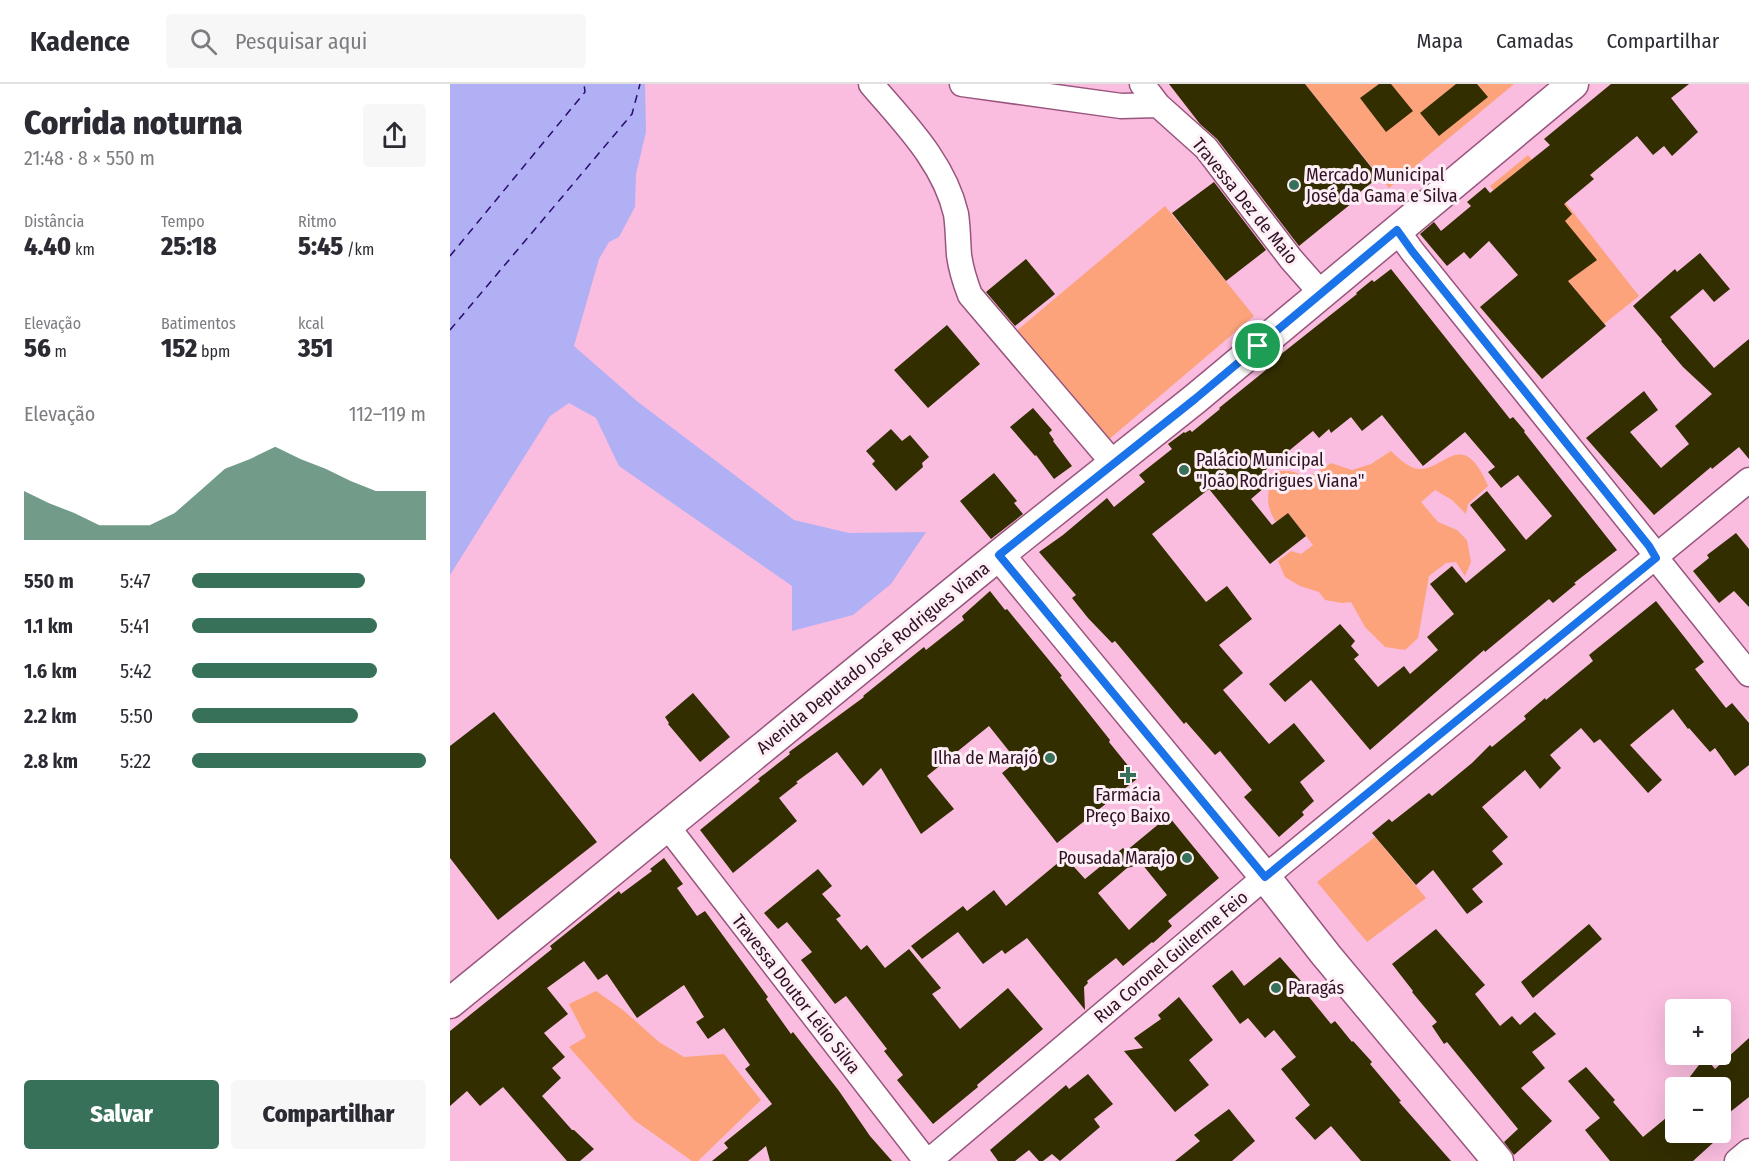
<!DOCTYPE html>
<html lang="pt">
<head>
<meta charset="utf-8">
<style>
	:root { --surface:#fff; --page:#f7f7f7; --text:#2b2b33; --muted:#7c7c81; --line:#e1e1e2; --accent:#377159 }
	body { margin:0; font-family:"Fira Sans Condensed",sans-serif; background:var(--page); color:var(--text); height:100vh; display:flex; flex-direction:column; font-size:22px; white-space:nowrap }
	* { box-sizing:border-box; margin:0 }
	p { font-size:20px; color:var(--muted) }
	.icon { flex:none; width:33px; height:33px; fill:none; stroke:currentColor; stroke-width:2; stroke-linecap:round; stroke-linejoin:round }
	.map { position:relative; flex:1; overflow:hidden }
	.drawer { display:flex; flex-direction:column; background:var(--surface); width:450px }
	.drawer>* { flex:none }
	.fabs { position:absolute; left:1215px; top:915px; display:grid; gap:12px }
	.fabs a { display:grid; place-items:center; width:66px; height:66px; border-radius:6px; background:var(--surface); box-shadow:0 6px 24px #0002; font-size:30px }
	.pin { position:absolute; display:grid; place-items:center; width:51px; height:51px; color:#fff; margin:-26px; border:3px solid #fff; border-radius:50%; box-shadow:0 2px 6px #0007 }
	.round { display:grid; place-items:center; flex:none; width:63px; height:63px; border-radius:6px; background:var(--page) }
	.head { display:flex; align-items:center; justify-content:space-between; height:102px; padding:0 24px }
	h1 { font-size:33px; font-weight:800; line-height:45px }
	.metrics { display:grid; grid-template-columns:repeat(3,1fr); gap:9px; height:102px; padding:6px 24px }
	.metrics div { display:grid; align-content:center }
	.metrics b { font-size:26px; font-weight:800 }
	.metrics small { font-size:16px; font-weight:400 }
	.metrics p { font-size:16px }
	.chart { height:168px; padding:12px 24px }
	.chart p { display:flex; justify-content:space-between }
	.chart svg { width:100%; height:108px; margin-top:6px; fill:var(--accent); opacity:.7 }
	.action { display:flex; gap:12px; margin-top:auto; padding:12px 24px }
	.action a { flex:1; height:69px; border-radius:6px; background:var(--accent); color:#fff; font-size:24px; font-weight:800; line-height:69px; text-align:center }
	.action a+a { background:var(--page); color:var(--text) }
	ul { padding:0 24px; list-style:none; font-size:20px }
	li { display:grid; grid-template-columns:96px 72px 1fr; align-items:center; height:45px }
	li i { height:15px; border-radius:8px; background:var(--accent) }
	header { display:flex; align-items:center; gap:36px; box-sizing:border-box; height:84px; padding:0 30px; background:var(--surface); border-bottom:2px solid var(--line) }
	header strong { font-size:28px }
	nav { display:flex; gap:33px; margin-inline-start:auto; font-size:21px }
	.search { width:420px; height:54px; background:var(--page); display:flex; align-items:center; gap:15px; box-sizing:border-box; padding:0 21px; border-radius:6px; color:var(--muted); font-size:22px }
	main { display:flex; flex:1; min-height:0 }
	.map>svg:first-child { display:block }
	.green { fill:#fca37b }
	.water { fill:#b1b0f4 }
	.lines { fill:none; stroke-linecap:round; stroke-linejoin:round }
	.ferry { stroke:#290a6f; stroke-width:1.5; stroke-dasharray:8 6; stroke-linecap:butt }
	.building { fill:#322e00; fill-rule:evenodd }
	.minor-casing { stroke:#99557d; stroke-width:27 }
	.tertiary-casing { stroke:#99557d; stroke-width:33 }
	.minor { stroke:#fff; stroke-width:24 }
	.tertiary { stroke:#fff; stroke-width:30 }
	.route-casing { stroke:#fff; stroke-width:12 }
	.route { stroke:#1a73e8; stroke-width:8 }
	.poi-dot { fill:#377159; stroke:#feeef6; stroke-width:2 }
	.labels { text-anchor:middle; stroke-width:6; stroke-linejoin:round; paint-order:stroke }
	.poi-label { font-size:18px; fill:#2e1223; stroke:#feeef6; text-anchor:start }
	.street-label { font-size:18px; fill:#2e1223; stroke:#feeef6 }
</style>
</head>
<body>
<header>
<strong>Kadence</strong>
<div class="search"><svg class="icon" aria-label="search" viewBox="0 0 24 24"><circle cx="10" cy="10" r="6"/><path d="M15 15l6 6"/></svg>Pesquisar aqui</div>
<nav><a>Mapa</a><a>Camadas</a><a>Compartilhar</a></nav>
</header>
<main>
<section class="drawer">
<div class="head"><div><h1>Corrida noturna</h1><p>21:48 · 8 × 550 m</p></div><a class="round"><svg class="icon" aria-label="share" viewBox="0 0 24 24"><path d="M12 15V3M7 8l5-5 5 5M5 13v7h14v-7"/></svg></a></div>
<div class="metrics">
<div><p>Distância</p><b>4.40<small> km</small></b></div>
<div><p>Tempo</p><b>25:18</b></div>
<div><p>Ritmo</p><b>5:45<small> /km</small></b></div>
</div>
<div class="metrics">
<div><p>Elevação</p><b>56<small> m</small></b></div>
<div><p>Batimentos</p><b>152<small> bpm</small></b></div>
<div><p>kcal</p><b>351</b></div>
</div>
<div class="chart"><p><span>Elevação</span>112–119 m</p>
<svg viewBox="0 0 160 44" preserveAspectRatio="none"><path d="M0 44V24L10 29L20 33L30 38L40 38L50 38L60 33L70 24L80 15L90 11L100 6L110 11L120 15L130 20L140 24L150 24L160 24V44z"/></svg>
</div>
<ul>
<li><b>550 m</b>5:47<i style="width:74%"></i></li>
<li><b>1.1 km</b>5:41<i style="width:79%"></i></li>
<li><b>1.6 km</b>5:42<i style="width:79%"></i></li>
<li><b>2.2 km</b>5:50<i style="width:71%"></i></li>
<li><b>2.8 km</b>5:22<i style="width:100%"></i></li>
</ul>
<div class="action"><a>Salvar</a><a>Compartilhar</a></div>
</section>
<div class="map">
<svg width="1299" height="1077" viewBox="0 0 1299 1077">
	<rect width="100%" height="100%" fill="#fabddf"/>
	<!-- green -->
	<path class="green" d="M855,0h209l-125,104z
		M1078,71l111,141 -35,28 -114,-138z
		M715,122l89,110 -147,125 -92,-109z
		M941,367c6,6 15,14 23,17 28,9 47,-46 74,18l-20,18 -2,10 -14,-14 -17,-10 -14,12 17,20 19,8 10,10 4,22 -6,14 -9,-14 -10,1 -17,13 -11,62 -13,12 -20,-3 -20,-20 -14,-25 -9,1 -17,-3 -6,-8 -19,-6 -15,-9 -7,-16 13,-10 10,3 12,-9 -25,-32 -12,9c-12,-18 -8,-31 -3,-51h17l16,5 8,-2 17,-11 21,7 19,-6z
		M925,753l51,61 -59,44 -50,-60z
		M146,907l27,19 36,32 25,15 40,-3 37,46 -63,61h-6l-58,-41 -65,-73 17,-10 -17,-33z"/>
	<!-- water -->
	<path class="water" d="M0,0h195l1,48 -10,42 -1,33 -16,30 -10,5 -10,17 -25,87 64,56 156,118 55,13 77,-1 -35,52 -38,31 -61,16v-45l-173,-120 -23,-48 -27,-15 -19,13 -100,159z"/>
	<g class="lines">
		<!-- ferry -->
		<path class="ferry" d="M0,172l135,-164 -1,-8
			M0,246l182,-216 8,-30"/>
	</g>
	<!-- building -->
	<path class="building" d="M719,0h136l74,93 -29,23 2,3 -53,43 -82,-107 -17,-15z
		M929,0h12l22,27 -27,21 -26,-34z
		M1006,0h21l11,13 -49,39 -19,-23z
		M1161,0h78l-18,14 27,34 -26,24 -8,-10 -11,9 -16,-19 -47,39 4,4 -30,25 8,10 -7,7 32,39 -29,21 38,45 -64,53 -62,-72 38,-32 -29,-34 -19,18 -6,-7 -17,14 -27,-32 14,-12 7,9 30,-25 -4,-4 18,-15 5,6 60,-48 -6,-6z
		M764,98l52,68 -40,31 -54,-68z
		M1250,169l30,36 -16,13 -11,-13 -33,28 44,51 35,-29v120l-10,-12 -27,22 -1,-2 -57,48 -68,-77 58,-47 14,19 -28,22 31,36 28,-24 -14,-18 37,-32 -29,-27 -22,-26 1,-1 -29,-34 42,-37 2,3z
		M576,175l29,35 -40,32 -29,-34z
		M941,185l119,150 3,-2 12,14 -1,1 93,118 -43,33 2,1 -23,19 -4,-4 -64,53 -1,-2 -114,100 -59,-70 -26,22 -16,-18 71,-60 15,17 -4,5 8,9 -5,4 24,28 26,-21 6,8 28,-24 -11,-13 27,-23 -24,-30 22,-18 14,17 40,-33 -36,-45 17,-14 39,49 26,-24 -34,-41 -17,13 -13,-16 7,-5 -30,-35 -42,34 -41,-51 -20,16 -11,-14 -20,16 -2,-4 -10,9 -6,-7 -50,41 1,2 -6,5 7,8 -14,12 21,26 16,-12 18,23 -36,28 -61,-75 -57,45 54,68 21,-16 25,33 -33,26 24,28 -20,17 46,54 25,-21 31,38 -25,21 14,19 -12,11 2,3 -25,22 -35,-40 8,-7 -32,-39 -5,4 -29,-33 -2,2 -69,-83 -3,2 -24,-25 -16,-20 4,-3 -37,-43 24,-17 44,-37 7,9 31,-25 -6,-7 33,-26 -4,-5 16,-12 1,1 5,-3 2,2 28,-23 -1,-1 47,-38 -2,-2 11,-9 82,-65 -1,-1 16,-13 2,2z
		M497,241l33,39 -52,44 -34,-38z
		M583,324l19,22 -3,3 5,7 -1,1 19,25 -18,13 -18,-24 -1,1 -25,-29z
		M441,345l11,12 8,-6 19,22 -7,6 1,4 -27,24 -24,-27 3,-3 -9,-10z
		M544,389l23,28 -3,2 9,11 -32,25 -31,-38z
		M1286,449l13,16v58l-15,-16 -15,12 -26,-32 16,-13 -2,-3z
		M540,507l15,19 2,-1 55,67 -2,1 50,63 -1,2 29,36 -81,65 -55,-70 15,-12 -28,-35 -62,50 27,33 -33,25 -40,-66 -18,18 -26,-34 -41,30 2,1 -19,15 18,23 -64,52 -33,-43 60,-49 -2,-2 32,-25 -1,-2 75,-55 -1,-1 61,-49 2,3 38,-30 -2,-4z
		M1206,517l48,61 -9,7 31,39 6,-5 17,20v42l-14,11 -20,-28 -5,4 -21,-24 -1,1 -15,-20 -43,36 32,35 -14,13 -48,-54 -6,4 -13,-15 -31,27 11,13 -21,21 -15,-19 -43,37 26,30 -16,14 11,13 -31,25 11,13 -16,12 -34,-44 -17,15 -44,-52 17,-14 3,3 37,-29 3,3 40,-33 18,-18 2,2 34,-28 -2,-3 21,-18 1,2 47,-39 -4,-6z
		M243,609l37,44 -30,25 -32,-38 1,-1 -4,-6z
		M44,628l103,130 -99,78 -48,-62v-112z
		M720,734l49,60 -51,43 4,5 -19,17 -1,-1 -29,24 -7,-8 -29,23 1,2 -4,4 1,23 -58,-72 -22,16 -3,-4 -19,14 -25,-32 -36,27 -11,-13 52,-40 4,5 27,-21 12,16 59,-49 20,22 38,-31 3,3 34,-28 2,2zM692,780l25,31 -38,35 -31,-37 29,-25z
		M214,774l19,26 -6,4 20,28 8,-5 63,86 -2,2 25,35 2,-2 46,59 31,45 22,25h-122l-4,-15 -18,15h-36l16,-13 -4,-5 48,-39 -27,-35 5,-4 -26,-37 -16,11 -12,-17 8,-5 -20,-32 -47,33 -30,-44 -9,6 -14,-19 -37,27 21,26 -24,19 21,24 -13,11 9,10 -19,18 30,34h2l20,19 -14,12h-13l-64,-74 -23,19 -13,-15 -17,15v-75l102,-82 -2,-3 69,-55 2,3 31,-23 -2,-2z
		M368,785l14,17 -10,8 19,22 -5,3 25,31 6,-5 18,23 24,-19 32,39 -9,6 28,35 48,-41 35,41 -66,56 1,2 -45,37 -36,-44 6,-5 -19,-24 3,-2 -41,-53 -11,8 -34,-44 11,-8 -25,-30 -9,7 -14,-16z
		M1139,840l13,15 -69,59 -12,-16z
		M986,845l49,56 -10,9 25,32 12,-10 8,9 15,-13 21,22 -24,18 13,16 -24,20 31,33 -38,34 -10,-13 14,-13 -71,-87 -3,2 -12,-18 5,-4 -25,-30 1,-1 -21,-27z
		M830,873l28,32 -3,3 26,32 4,-3 17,21 1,-1 19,21 -2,2 31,37 -2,1 52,59h-90l-30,-35 -16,14 -20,-22 15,-13 -29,-36 15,-12 -22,-27 -9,8 -17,-20 -8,6 -28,-38 20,-16 12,16z
		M729,913l34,43 -24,20 20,25 -34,27 -51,-61 19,-3 -9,-10 27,-19 -3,-4z
		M1299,954v59l-29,23v-32h-24l-7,-10 16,-21 10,12z
		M1136,983l29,33 -2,2 30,35 23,-19 10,11v3h49l-32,29h-83l-25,-31 15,-12 -32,-37z
		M638,990l25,30 -19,15 6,8 -40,34 -8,-7 -9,7h-4l-10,-11 -14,11h-17l-8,-11 76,-65 3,4z
		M779,1025l26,32 -23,20h-57l25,-20 -6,-6z"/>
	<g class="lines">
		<!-- minor casing -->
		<g class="minor-casing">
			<path id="minor" d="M421,0c33,39 73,78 85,130 2,13 2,28 3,41 2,15 6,27 11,40l144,169
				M512,0l159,22 37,-1
				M692,0l16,21 48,43 85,111 30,34
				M947,146l15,21 237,295 7,12 93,116
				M217,742l259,335
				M479,1077l336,-284 484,-397
				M1287,1077l12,-10"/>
		</g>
		<!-- tertiary casing -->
		<g class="tertiary-casing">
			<path id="tertiary" d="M549,471l266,322 61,78 172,206
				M0,919l549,-448 196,-156 378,-315"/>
		</g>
		<!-- minor -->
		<use href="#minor" class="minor"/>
		<!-- tertiary -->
		<use href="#tertiary" class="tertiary"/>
	</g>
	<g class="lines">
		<!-- route casing -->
		<g class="route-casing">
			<path id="route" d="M947,146l15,21 237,295 7,12 -391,319 -266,-322 196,-156z"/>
		</g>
		<!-- route -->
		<use href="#route" class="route"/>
	</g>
	<!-- markers -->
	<g class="poi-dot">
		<circle cx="844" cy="101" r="6"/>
		<circle cx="734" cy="386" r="6"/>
		<circle cx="600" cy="674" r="6"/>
		<path d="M675 682h6v6h6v6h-6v6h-6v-6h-6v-6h6z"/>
		<circle cx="737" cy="774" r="6"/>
		<circle cx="826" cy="904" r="6"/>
	</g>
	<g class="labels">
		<!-- poi labels -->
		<g class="poi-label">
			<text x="856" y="97">Mercado Municipal<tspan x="856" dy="21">José da Gama e Silva</tspan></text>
			<text x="746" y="382">Palácio Municipal<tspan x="746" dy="21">"João Rodrigues Viana"</tspan></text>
			<text x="588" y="680" text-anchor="end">Ilha de Marajó</text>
			<text x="678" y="717" text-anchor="middle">Farmácia<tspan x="678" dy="21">Preço Baixo</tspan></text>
			<text x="725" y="780" text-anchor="end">Pousada Marajo</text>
			<text x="838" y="910">Paragás</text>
		</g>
		<!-- street labels -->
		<g class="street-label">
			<text transform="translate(795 117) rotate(51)" y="6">Travessa Dez de Maio</text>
			<text transform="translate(423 574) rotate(-39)" y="6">Avenida Deputado José Rodrigues Viana</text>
			<text transform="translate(721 873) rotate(-40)" y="6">Rua Coronel Guilerme Feio</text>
			<text transform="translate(346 910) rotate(52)" y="6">Travessa Doutor Lélio Silva</text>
		</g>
	</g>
</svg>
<div class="fabs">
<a>+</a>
<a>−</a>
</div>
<div class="pin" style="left:808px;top:262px;background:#1e9e55"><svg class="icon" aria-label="arrive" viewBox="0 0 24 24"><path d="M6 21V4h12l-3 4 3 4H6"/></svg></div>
</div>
</main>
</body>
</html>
